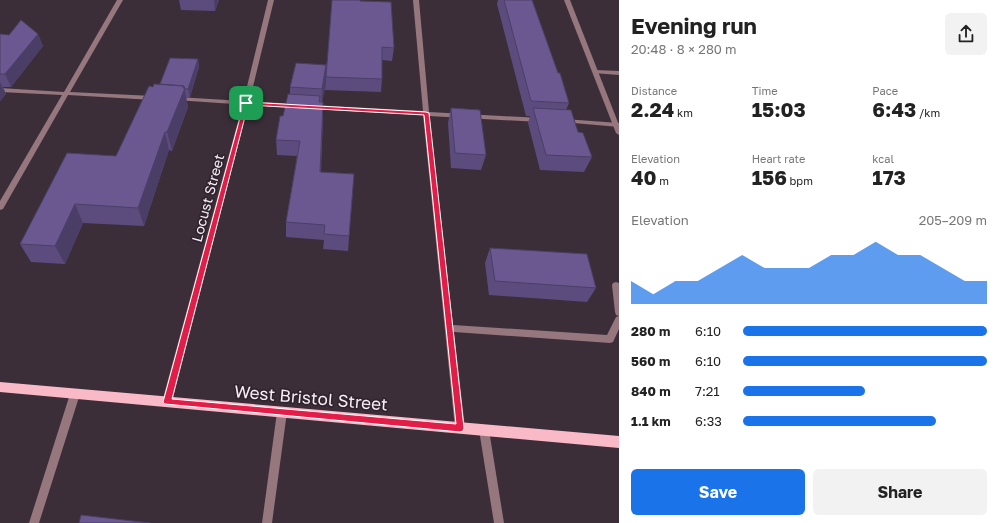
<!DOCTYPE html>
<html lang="en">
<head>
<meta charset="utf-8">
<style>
	:root { --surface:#fff; --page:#f2f2f2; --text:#222; --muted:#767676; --accent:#1a73e8 }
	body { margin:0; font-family:"Golos Text",sans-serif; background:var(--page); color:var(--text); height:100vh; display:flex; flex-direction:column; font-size:15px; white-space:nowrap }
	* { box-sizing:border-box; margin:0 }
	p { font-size:13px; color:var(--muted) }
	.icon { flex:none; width:22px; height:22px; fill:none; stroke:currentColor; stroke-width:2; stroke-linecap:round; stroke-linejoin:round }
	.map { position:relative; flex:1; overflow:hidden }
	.details { display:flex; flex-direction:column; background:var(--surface); width:380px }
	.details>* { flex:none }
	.pin { position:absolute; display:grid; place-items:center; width:34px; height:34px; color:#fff; margin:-17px; border-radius:8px; box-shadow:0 2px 6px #0006 }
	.round { display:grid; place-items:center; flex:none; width:42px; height:42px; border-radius:6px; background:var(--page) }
	.head { display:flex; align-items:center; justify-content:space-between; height:68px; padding:0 12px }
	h1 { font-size:22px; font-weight:700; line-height:30px }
	.metrics { display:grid; grid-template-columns:repeat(3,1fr); gap:6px; height:68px; padding:4px 12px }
	.metrics div { display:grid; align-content:center }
	.metrics b { font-size:20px; font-weight:700 }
	.metrics small { font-size:11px; font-weight:400 }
	.metrics p { font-size:11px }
	.chart { height:112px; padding:8px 12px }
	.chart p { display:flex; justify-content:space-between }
	.chart svg { width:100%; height:72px; margin-top:4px; fill:var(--accent); opacity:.7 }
	.primary-button { display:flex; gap:8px; margin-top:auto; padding:8px 12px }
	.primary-button a { flex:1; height:46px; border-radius:6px; background:var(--accent); color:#fff; font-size:16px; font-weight:700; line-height:46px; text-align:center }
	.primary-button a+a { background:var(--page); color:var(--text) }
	ul { padding:0 12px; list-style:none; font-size:13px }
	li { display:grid; grid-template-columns:64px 48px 1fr; align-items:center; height:30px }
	li i { height:10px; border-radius:5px; background:var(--accent) }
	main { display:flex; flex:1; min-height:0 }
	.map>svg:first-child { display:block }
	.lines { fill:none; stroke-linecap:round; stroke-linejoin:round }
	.service { fill:#96777d; fill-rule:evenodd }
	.minor { fill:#96777d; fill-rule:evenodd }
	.tertiary { fill:#96777d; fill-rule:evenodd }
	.primary { fill:#fab9c7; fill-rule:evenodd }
	.wall { fill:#5c4c7d }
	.shaded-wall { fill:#4b3e66 }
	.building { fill:#6b5891; stroke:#4b3e66 }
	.route { fill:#e11d48; stroke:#fff; fill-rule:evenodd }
	.labels { text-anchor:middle; stroke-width:3.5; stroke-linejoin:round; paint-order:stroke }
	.street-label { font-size:14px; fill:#f7eef5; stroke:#31242f }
	.near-street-label { font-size:17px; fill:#f7eef5; stroke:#31242f }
</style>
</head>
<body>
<main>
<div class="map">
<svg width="619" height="523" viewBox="0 0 619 523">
	<rect width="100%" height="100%" fill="#3b2e39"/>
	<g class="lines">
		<!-- service -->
		<path class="service" d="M117,0h6l-53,92 83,4 3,2 -3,2 -85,-5 -65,114 -3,1v-9l62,-106 -62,-3v-4l64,4z
			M413,0h6l10,112 111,6 3,2 -3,2 -111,-6 24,209 154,10 9,-18 3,-1v13l-6,13 -3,1 -156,-11 11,96 -2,3 -3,2 -3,-2 -2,-3 -32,-313 -111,-6 -3,-2 3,-2 111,6z
			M595,70l24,1v4l-26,-2v-2z
			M177,97l118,7 3,2 -3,2 -120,-8 -1,-1z
			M564,119l55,4v4l-57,-5 -1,-1z
			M616,282l3,1v33l-3,-1 -1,-3 -3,-27 1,-2z
			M75,390l3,1 2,3 -41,129h-10l41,-129 2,-3z
			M282,407l3,2 2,3 -15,111h-10l15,-111 2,-3z
			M484,425l4,2 1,3 15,93h-10l-15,-93 1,-3z"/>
		<!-- minor -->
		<path class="minor" d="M268,0h6l-25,103 -77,299 -2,3 -3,1 -3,-1 -2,-3 81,-299z"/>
		<!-- tertiary -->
		<path class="tertiary" d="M564,0h6l49,125v10l-3,-2z"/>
		<!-- primary -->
		<path class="primary" d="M0,382l619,54v12l-619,-56z"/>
	</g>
	<!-- wall -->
	<path class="wall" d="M179,0h40l-4,11 -34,-1z
		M498,0h34l37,103 -3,7 26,47 -8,15 -44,-2 -12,-47 2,-7h-4l-29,-112z
		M360,1l34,47 -2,13 -10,-1v19l-1,13 -56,-2 1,-7 -4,19 1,15 -2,55 33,2 -6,77 -25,-2 1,-9 -38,-3v-15l11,-66 -20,-1 -1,-15 7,-24 7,-22v-7l36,-22z
		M0,34l9,1 29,-1 5,12 -32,41h-8l3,7 -6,7z
		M198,59l1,8 -9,30h-4l2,10 -16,44 -3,-1 -25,76 -61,-3 -18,41 -34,-2 -11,-18 96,-88 44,-72z
		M451,108l35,47 -5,15 -30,-2 -3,-45z
		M490,248l106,40 -9,14 -98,-7 -4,-32z"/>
	<!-- shaded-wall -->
	<path class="shaded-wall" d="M214,0h5l-4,11z
		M38,34l5,12 -32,41 -6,-13z
		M198,59l1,8 -9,30 -2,-8z
		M326,65v18l-5,21 1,-15z
		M0,82l6,12 -6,7z
		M184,86l4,21 -16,44 -5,-19z
		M165,132l4,18 -25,76 -6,-18z
		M75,204l8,19 -18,41 -10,-18z"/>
	<!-- building -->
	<path class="building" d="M332,0h28v1l31,1 3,46 -12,-1v32l-56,-2z
		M504,0h28l26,73h2l9,30 -38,-2z
		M21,20l17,14 -33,40h-5v-40l9,1z
		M170,58l28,1 -10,30h-3l-1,-3 -24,-2z
		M296,63l30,2 -4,24 -32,-2z
		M154,84l30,2 -1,2h2l-18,44h-2l-27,76 -63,-4 -20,42 -35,-2 47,-91 49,3 33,-70 4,1z
		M288,94l32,2 -1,6h4l-3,70 34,2 -5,62 -25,-2 1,-9 -39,-3 14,-81 -24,-1 4,-24h3z
		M451,108l29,2 6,45 -31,-2z
		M533,108l38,2 7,22 5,1 9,24 -46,-2z
		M490,248l97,6 9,34 -101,-7z
		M81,515l69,8h-71z"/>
	<!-- route -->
	<path class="route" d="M246,102l180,10 3,1 35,315 -1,3 -3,1 -295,-28 -2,-2 81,-299zM248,105l176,10 32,309 -284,-25z"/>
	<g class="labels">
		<!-- street labels -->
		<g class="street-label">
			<text transform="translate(208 198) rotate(-75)" y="5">Locust Street</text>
		</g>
		<!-- near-street labels -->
		<g class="near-street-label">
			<text transform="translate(311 398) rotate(5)" y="6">West Bristol Street</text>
		</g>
	</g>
</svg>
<div class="pin" style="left:246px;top:103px;background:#1e9e55"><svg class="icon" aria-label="arrive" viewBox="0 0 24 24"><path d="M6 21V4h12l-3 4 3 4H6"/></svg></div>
</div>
<section class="details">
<div class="head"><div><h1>Evening run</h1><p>20:48 · 8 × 280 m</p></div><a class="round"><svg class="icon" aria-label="share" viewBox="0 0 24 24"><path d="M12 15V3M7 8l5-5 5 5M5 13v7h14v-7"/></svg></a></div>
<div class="metrics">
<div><p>Distance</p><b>2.24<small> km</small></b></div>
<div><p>Time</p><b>15:03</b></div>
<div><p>Pace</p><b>6:43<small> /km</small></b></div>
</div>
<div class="metrics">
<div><p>Elevation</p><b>40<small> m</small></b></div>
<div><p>Heart rate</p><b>156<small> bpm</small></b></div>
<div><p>kcal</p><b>173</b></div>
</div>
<div class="chart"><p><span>Elevation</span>205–209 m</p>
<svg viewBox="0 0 160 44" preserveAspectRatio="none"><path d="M0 44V30L10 38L20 30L30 30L40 22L50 14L60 22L70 22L80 22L90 14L100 14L110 6L120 14L130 14L140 22L150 30L160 30V44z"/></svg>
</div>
<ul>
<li><b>280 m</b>6:10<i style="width:100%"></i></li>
<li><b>560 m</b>6:10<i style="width:100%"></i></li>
<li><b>840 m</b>7:21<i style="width:50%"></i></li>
<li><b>1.1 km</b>6:33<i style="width:79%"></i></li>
</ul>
<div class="primary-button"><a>Save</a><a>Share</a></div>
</section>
</main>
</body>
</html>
